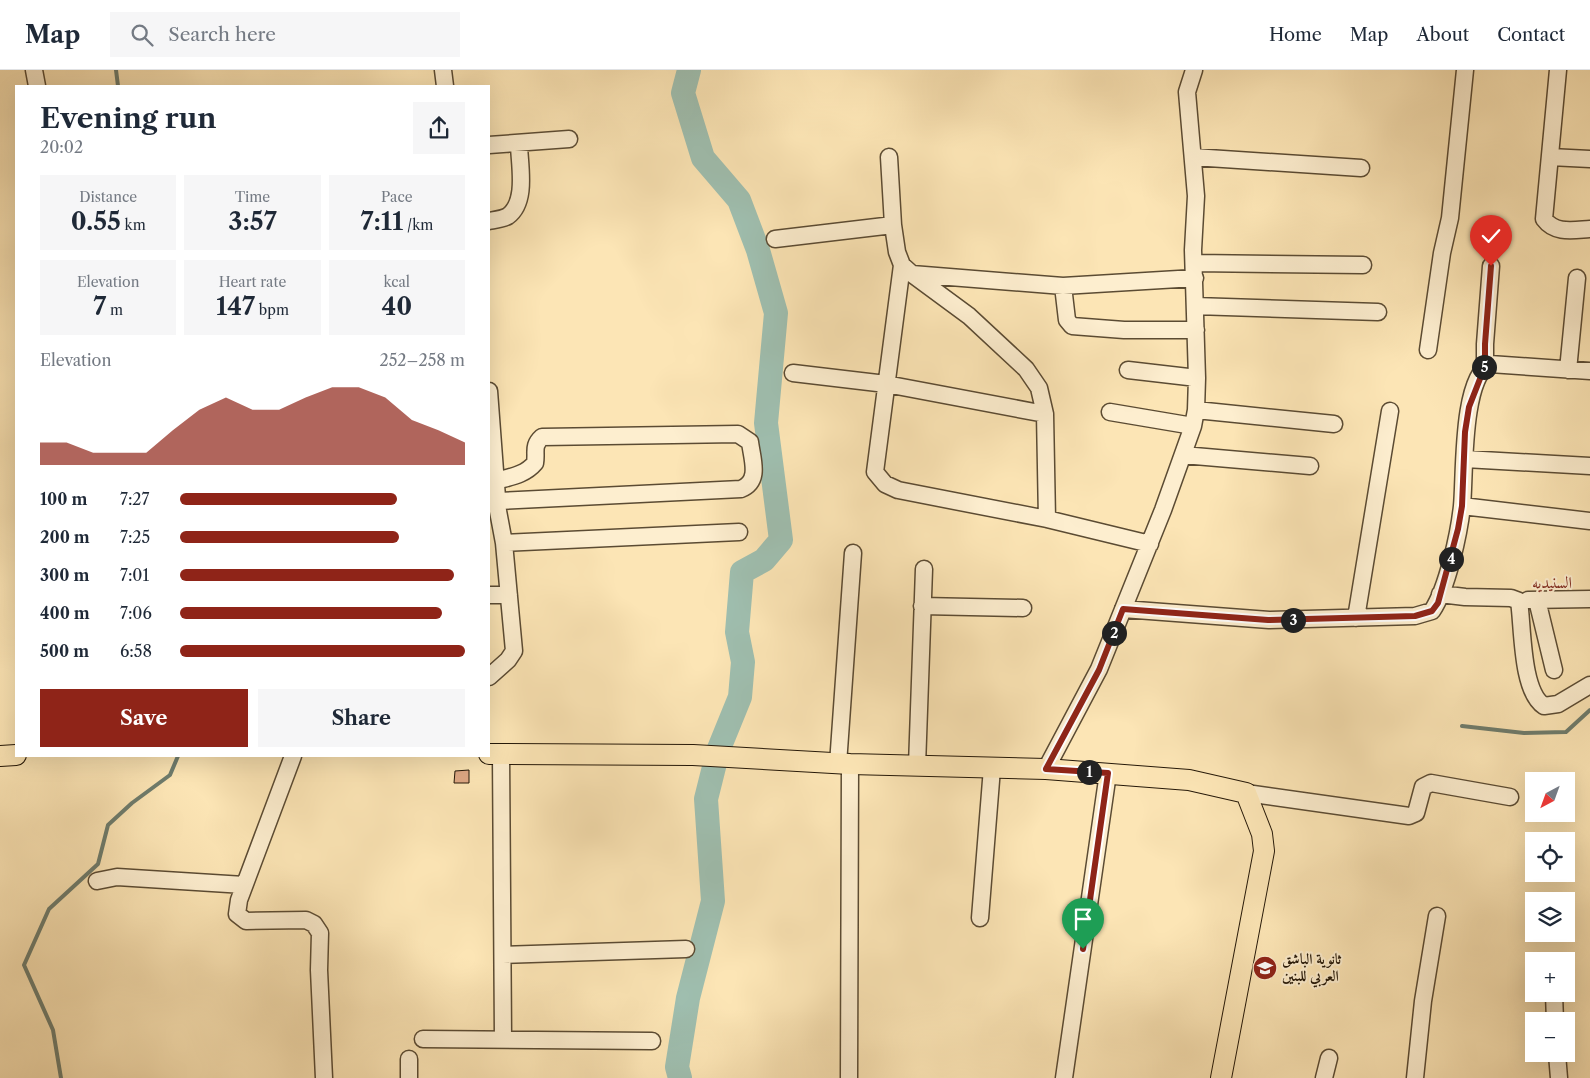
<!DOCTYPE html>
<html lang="en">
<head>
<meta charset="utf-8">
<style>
	:root { --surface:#fff; --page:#f6f6f7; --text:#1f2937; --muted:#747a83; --line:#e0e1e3; --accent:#8f2418 }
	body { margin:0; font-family:"Libre Caslon Text",Amiri,serif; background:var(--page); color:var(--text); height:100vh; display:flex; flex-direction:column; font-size:19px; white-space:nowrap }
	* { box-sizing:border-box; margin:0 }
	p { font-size:16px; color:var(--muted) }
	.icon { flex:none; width:28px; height:28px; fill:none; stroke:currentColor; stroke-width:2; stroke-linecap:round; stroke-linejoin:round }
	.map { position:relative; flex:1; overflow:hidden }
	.drawer { position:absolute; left:15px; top:15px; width:475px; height:672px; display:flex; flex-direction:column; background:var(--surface); border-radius:0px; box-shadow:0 5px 20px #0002 }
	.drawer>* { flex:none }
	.needle { width:32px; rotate:221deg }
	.controls { position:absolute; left:1525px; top:702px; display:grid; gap:10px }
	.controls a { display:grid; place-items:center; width:50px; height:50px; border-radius:0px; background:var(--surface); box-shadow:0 5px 20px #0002; font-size:25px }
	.pin { position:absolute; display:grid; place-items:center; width:42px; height:42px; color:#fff; margin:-51px -21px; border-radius:50% 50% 50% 0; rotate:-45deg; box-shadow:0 0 5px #0007 }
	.pin .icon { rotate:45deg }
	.km { position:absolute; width:25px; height:25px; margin:-12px; border-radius:50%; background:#222; color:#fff; font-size:14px; line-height:25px; text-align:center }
	.round { display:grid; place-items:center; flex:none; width:52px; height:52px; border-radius:0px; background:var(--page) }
	.headline { display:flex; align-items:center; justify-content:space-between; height:85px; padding:0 25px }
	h1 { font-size:28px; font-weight:700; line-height:38px }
	.figures { display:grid; grid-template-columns:repeat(3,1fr); gap:8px; height:85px; padding:5px 25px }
	.figures div { display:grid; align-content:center; border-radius:0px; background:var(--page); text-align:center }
	.figures b { font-size:25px; font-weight:700 }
	.figures small { font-size:14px; font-weight:400 }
	.figures p { font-size:14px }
	.chart { height:140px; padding:10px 25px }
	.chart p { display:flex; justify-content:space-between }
	.chart svg { width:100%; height:90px; margin-top:5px; fill:var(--accent); opacity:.7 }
	.action { display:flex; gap:10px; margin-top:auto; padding:10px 25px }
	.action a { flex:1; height:58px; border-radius:0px; background:var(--accent); color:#fff; font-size:20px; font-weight:700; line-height:58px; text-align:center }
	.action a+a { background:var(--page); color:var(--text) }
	ul { padding:0 25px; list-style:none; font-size:16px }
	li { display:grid; grid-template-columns:80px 60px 1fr; align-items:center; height:38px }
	li i { height:12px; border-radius:6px; background:var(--accent) }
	header { display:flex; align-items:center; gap:30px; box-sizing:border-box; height:70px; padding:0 25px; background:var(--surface); border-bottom:1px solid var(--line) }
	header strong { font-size:24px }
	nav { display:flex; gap:28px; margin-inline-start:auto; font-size:18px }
	.search { width:350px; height:45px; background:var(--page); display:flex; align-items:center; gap:12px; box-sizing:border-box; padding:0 18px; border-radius:0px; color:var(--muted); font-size:19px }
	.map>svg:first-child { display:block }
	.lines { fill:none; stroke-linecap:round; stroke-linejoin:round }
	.stream { stroke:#6e7c6d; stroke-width:4 }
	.river { stroke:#9fbfb0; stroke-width:24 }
	.building { fill:#dea884; stroke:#251808 }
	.minor-casing { stroke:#5b4b33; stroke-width:19 }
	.major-casing { stroke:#251808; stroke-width:22 }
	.minor { stroke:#fdeecf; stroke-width:16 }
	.major { stroke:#fce5b5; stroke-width:20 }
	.route-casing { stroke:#fff; stroke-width:10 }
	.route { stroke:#8f2418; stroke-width:6 }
	.labels { text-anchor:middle; stroke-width:4; stroke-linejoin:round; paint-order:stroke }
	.poi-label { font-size:15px; font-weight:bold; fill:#251808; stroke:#fdeecf; text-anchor:start }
	.neighbourhood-label { font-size:16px; fill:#7a1f14; stroke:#fdeecf }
</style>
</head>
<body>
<header>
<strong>Map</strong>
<div class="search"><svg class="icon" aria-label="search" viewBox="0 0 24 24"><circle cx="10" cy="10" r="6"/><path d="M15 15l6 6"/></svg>Search here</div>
<nav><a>Home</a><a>Map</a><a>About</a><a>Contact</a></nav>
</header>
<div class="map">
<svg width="1590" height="1008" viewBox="0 0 1590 1008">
	<rect width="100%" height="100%" fill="#fce5b5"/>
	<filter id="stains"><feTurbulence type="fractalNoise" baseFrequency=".004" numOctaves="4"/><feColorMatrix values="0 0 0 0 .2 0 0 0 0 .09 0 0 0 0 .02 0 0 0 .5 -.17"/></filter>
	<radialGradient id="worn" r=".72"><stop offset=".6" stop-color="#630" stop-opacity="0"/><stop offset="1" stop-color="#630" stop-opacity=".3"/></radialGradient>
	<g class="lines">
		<!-- stream -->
		<path class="stream" d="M116,0l2,16
			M1462,656l62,7 42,-1 24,-22
			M61,1008l-8,-48 -29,-65 25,-56 49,-45 10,-39 24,-22 38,-28 8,-19"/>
		<!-- river -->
		<path class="river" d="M680,1008l-3,-11 11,-69 25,-97 -7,-102 12,-48 22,-54 3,-35 -6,-30 5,-60 22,-12 17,-20 -15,-117 10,-110 -18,-63 -19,-50 -36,-42 -20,-65 6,-23"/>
	</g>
	<!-- building -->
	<path class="building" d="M469,700v13h-15l1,-12z"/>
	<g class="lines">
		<!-- minor casing -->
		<g class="minor-casing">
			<path id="minor" d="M34,0l3,16
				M443,0l2,16
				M1558,0l-14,149c11,15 29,11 46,10
				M489,75l80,-6
				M889,87l4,68 4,27 5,13 10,9 57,42 57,53 13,19 6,26 2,105
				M1193,87l168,11
				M1550,87l40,2
				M489,151c5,-1 14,-2 19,-5 20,-15 11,-52 11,-73
				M775,169l118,-14
				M1195,193l168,2
				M902,195l-27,207 10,12 13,6 149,29 103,25
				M912,204l151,12 132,-8
				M1063,216l4,34 5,6 52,4h72
				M1195,236l183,6
				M1428,280l14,-97 8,-35 15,-148
				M1485,296v-22l6,-78
				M1128,300l69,8
				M1568,300l9,-92
				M793,303l93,11 159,30
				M489,321l9,120 6,32 10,108 -6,9 -19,17
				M1196,340l138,14
				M1110,342l83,14
				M1183,385l127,11
				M1465,389l125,7
				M496,411c14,-4 29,-6 39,-18 2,-11 -3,-17 7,-26l196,-3 12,8c2,17 11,39 -9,47l-243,12
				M1462,436l128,15
				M504,473l235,-11
				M1440,524l25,3 46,1 8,3c4,26 2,90 25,105l14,-2 32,-19
				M489,525h20
				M1528,530l62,-1
				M1537,530l17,70
				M922,536l101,2
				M1123,539l146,11 146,-4 17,-5c15,-22 27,-77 30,-105 3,-30 -1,-127 28,-142l100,7
				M1356,548l34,-207
				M501,684l2,285
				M293,686l-54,144 -2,14 9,7 60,-1 8,4 6,9 -1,37 5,108
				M838,694l15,-211
				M917,696l7,-197
				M1046,699l53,-100 64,-159 30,-84 3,-16 1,-32 -4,-128 3,-54 -9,-104 7,-22
				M1246,723l163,23 7,-3 7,-26 8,-4 79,14
				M97,811l20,-4 127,8
				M980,848l12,-150
				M503,885l183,-6
				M1554,924l1,27
				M423,969l229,2
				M1557,984l2,24
				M409,989v19
				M849,1008l1,-314
				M1064,1008l44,-305
				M1324,1008l5,-20
				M1415,1008l8,-77 14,-85"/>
		</g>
		<!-- major casing -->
		<g class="major-casing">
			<path id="major" d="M489,684l204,1 157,9 196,5 143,11 57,13 16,41 2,17 -43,227
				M0,686l16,-1"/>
		</g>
		<!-- minor -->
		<use href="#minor" class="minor"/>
		<!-- major -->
		<use href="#major" class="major"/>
	</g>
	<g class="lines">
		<!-- route casing -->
		<g class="route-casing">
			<path id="route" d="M1083,879l25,-176 -62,-4 53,-99 24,-61 145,11 147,-4 17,-5 6,-8 20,-74 4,-23 3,-74 4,-25 16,-41v-22l6,-78"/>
		</g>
		<!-- route -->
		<use href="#route" class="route"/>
	</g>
	<!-- icons -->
	<defs>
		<g id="school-disc" transform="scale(1.25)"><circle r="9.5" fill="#8f2418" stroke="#fdeecf"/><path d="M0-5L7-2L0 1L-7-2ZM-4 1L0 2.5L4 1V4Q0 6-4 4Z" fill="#fff"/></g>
	</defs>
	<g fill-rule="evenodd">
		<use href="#school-disc" x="1265" y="898"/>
	</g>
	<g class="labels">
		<!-- poi labels -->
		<g class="poi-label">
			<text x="1282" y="894">ثانوية الباشق<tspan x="1282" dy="17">العربي للبنين</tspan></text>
		</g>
		<!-- neighbourhood labels -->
		<g class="neighbourhood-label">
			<text x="1552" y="518">السنيديه</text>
		</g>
	</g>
	<rect width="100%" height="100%" filter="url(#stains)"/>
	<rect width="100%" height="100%" fill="url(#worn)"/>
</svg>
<div class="controls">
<a><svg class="needle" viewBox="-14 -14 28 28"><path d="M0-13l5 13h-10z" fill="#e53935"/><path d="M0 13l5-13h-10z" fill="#747a83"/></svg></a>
<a><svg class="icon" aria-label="locate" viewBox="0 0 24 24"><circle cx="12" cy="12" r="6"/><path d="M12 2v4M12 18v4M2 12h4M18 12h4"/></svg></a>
<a><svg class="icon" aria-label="layers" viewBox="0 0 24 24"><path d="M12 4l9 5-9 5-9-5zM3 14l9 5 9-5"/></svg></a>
<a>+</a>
<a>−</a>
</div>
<div class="pin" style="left:1083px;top:879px;background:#1e9e55"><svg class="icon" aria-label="arrive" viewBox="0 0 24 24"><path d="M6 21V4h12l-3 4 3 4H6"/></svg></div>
<div class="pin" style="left:1491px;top:196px;background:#d93025"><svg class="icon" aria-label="check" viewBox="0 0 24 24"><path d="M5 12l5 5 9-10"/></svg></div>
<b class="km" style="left:1089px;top:702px">1</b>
<b class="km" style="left:1114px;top:563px">2</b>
<b class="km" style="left:1293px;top:550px">3</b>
<b class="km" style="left:1451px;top:489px">4</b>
<b class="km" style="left:1484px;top:297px">5</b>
<section class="drawer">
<div class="headline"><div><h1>Evening run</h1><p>20:02</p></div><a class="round"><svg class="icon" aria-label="share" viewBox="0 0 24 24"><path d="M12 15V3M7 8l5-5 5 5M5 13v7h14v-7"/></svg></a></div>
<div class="figures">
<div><p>Distance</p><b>0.55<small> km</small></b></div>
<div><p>Time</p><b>3:57</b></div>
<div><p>Pace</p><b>7:11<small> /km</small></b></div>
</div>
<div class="figures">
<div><p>Elevation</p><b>7<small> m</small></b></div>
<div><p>Heart rate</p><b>147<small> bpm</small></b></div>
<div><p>kcal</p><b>40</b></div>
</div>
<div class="chart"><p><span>Elevation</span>252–258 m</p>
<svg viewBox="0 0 160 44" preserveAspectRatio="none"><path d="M0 44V33L10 33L20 38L30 38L40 38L50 27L60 17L70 11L80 17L90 17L100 11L110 6L120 6L130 11L140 22L150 27L160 33V44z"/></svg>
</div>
<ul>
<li><b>100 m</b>7:27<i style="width:76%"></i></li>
<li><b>200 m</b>7:25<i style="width:77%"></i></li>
<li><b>300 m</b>7:01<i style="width:96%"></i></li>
<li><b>400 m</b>7:06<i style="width:92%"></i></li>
<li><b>500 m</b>6:58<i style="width:100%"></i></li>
</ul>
<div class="action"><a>Save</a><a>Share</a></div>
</section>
</div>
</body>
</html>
